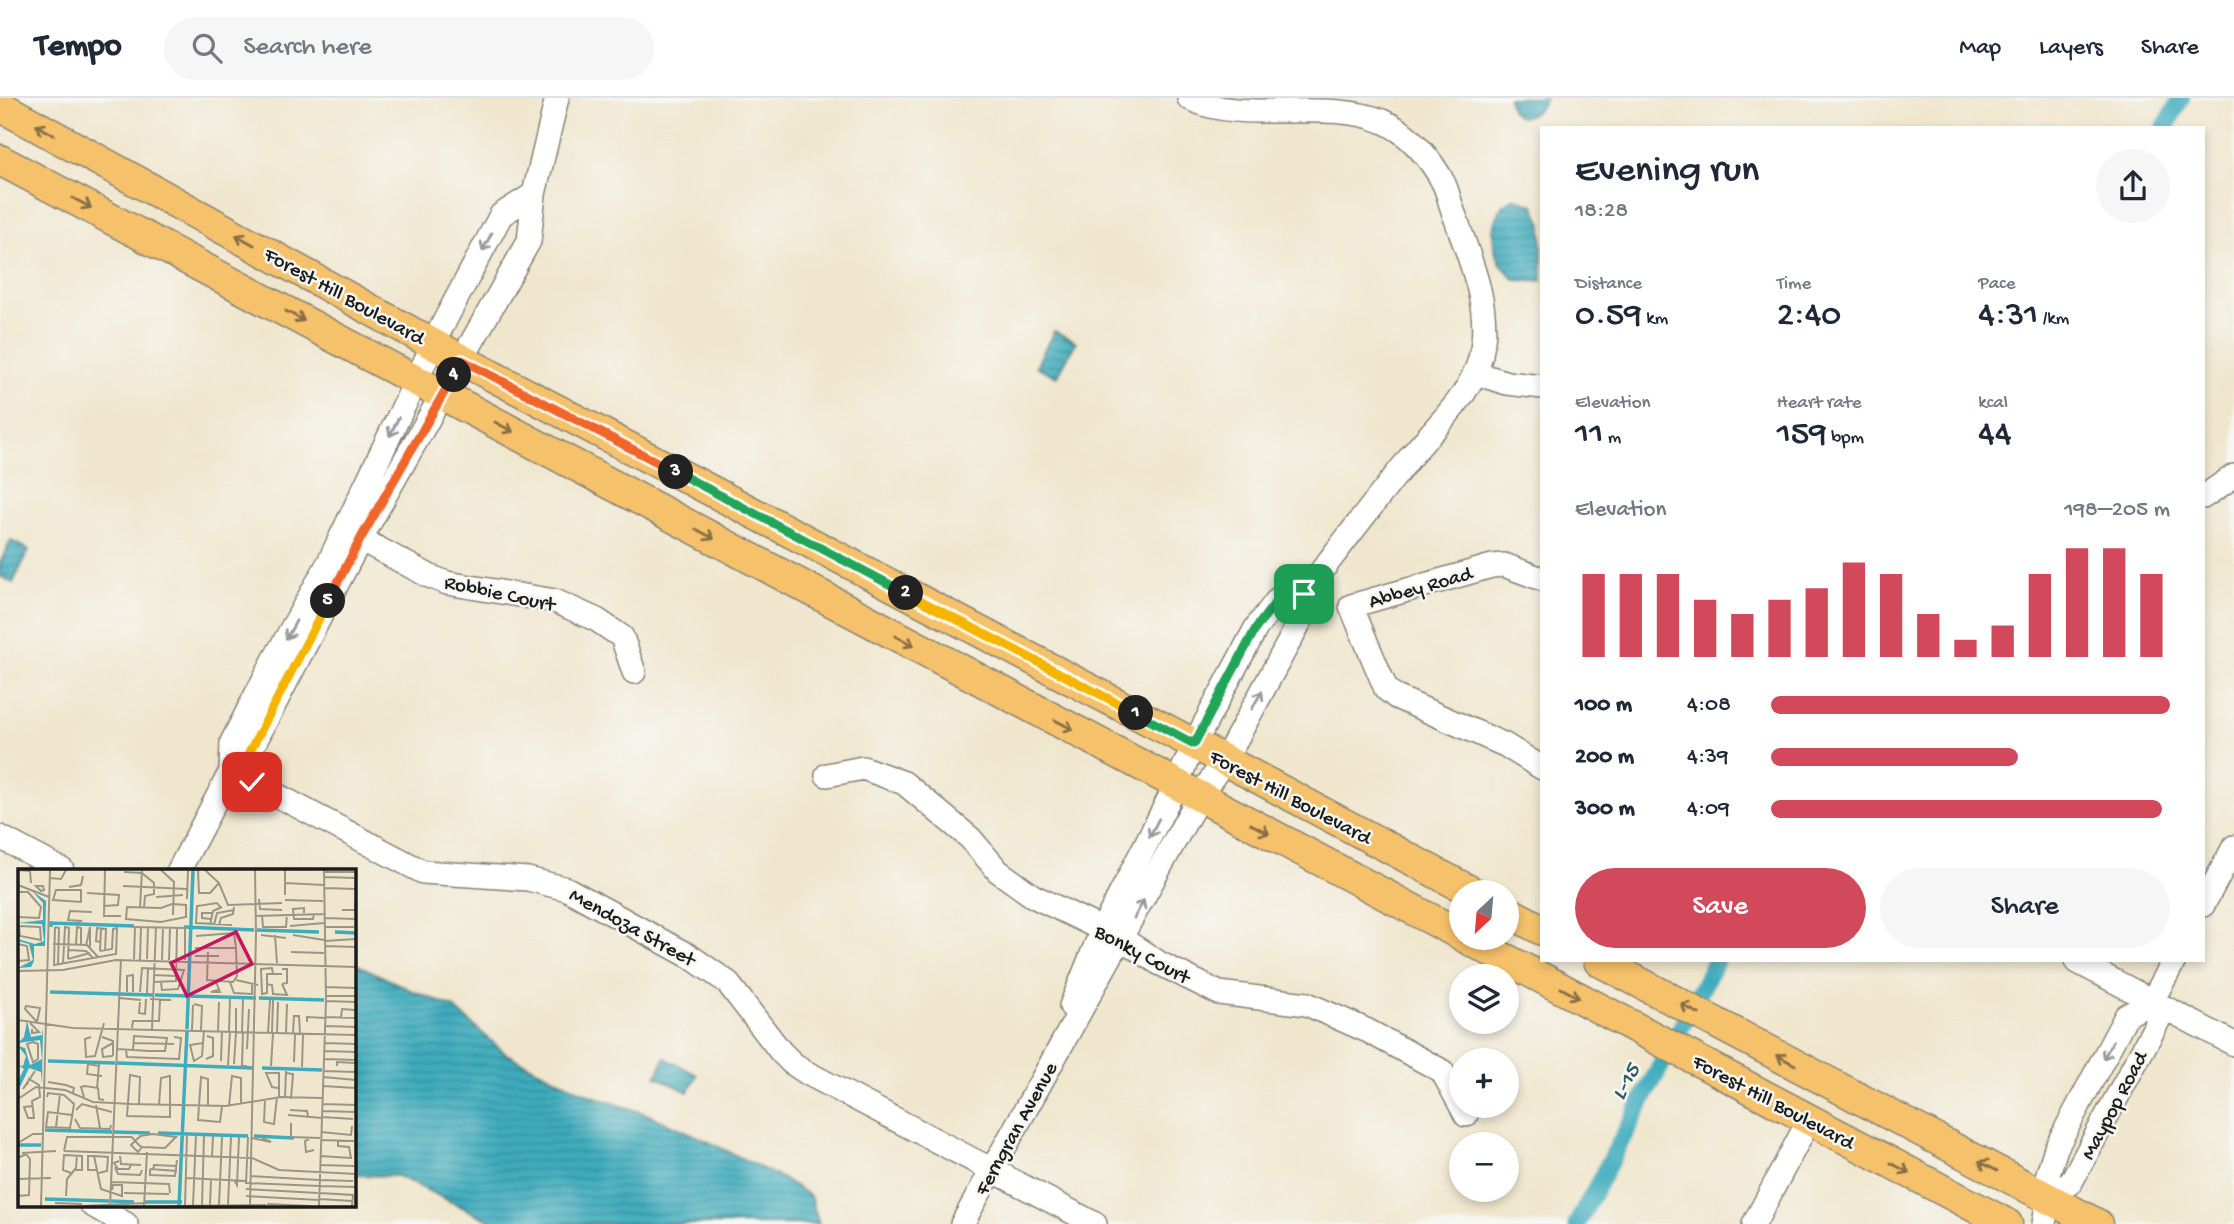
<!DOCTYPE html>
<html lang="en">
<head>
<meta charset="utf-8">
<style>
	:root { --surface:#fff; --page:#f6f6f7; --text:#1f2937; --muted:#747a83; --line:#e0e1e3; --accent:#d1495b }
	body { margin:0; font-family:"Gochi Hand",sans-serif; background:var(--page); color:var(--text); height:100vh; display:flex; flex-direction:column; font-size:26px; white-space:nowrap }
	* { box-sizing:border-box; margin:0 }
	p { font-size:23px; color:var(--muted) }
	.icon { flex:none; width:38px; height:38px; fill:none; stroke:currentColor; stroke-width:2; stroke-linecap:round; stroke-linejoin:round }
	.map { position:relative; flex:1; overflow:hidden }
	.sheet { position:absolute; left:1540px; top:28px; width:665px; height:836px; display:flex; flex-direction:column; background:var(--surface); border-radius:0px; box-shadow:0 4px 10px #0003 }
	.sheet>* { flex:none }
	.needle { width:46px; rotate:206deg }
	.buttons { position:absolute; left:1449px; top:782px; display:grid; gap:14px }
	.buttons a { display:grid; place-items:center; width:70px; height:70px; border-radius:50%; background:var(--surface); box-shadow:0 4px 10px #0003; font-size:35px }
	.pin { position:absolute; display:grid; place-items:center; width:60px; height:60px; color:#fff; margin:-30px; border-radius:14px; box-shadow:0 4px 10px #0006 }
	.km { position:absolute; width:35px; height:35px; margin:-18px; border-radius:50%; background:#222; color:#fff; font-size:19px; line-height:35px; text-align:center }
	.round { display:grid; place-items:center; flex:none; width:74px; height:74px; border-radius:37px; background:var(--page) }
	.headline { display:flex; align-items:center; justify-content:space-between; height:119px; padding:0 35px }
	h1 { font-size:38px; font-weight:600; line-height:52px }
	.stats { display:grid; grid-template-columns:repeat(3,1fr); gap:10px; height:119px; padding:7px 35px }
	.stats div { display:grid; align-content:center }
	.stats b { font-size:35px; font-weight:600 }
	.stats small { font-size:19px; font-weight:400 }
	.stats p { font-size:19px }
	.chart { height:196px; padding:14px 35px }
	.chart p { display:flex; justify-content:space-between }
	.chart svg { width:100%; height:126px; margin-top:7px; stroke:var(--accent); stroke-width:6 }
	.cta { display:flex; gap:14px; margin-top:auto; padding:14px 35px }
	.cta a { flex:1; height:80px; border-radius:42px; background:var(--accent); color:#fff; font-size:28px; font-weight:600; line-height:80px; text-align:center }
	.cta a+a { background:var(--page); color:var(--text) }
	ul { padding:0 35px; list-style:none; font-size:23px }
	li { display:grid; grid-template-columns:112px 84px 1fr; align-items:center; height:52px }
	li i { height:18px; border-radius:9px; background:var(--accent) }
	header { display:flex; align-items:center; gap:42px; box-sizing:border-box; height:98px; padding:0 35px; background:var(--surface); border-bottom:2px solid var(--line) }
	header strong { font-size:33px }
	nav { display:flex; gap:38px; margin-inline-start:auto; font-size:24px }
	.search { width:490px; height:63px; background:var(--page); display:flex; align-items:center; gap:18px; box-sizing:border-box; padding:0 24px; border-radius:38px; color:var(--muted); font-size:26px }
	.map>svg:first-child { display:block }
	.water { fill:url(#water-rules); stroke:#2d646c; stroke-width:2 }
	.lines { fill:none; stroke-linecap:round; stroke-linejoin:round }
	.canal { stroke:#3eacbd; stroke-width:18 }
	.minor-casing { stroke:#868174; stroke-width:26 }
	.major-casing { stroke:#868174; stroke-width:33 }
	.minor { stroke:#fff; stroke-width:23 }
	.major { stroke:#f5c16b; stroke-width:30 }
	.oneway { stroke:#886e44 }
	.oneway2 { stroke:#999 }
	.split-1-casing { stroke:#fff; stroke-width:14 }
	.split-2-casing { stroke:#fff; stroke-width:14 }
	.split-3-casing { stroke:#fff; stroke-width:14 }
	.split-4-casing { stroke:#fff; stroke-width:14 }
	.split-5-casing { stroke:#fff; stroke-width:14 }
	.split-6-casing { stroke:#fff; stroke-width:14 }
	.split-1 { stroke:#22a559; stroke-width:9 }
	.split-2 { stroke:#f5b400; stroke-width:9 }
	.split-3 { stroke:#22a559; stroke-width:9 }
	.split-4 { stroke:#f0652b; stroke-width:9 }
	.split-5 { stroke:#f0652b; stroke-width:9 }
	.split-6 { stroke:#f5b400; stroke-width:9 }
	.labels { text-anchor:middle; stroke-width:5; stroke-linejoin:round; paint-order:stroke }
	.street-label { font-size:21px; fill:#1c1c1c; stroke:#f6f6f2 }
	.water-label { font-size:23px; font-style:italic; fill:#2b5d64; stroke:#f6f6f2 }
	.inset-river { fill:none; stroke:#3eacbd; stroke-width:3.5 }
	.inset-road { fill:none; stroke:#9b9586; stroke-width:2 }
	.view { fill:#c2185b; fill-opacity:0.15; stroke:#c2185b; stroke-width:3.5 }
	.inset-edge { fill:none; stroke:#1c1c1c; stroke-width:3.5 }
</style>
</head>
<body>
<header>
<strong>Tempo</strong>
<div class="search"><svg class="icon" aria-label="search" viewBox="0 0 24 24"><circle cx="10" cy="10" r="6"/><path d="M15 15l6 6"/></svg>Search here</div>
<nav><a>Map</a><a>Layers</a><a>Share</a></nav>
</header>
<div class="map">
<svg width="2234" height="1126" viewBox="0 0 2234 1126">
	<defs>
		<pattern id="water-rules" width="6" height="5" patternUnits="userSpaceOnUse" patternTransform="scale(1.75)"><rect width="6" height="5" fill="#3eacbd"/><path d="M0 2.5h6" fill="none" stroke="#338b99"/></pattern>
	</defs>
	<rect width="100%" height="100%" fill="#f6f6f2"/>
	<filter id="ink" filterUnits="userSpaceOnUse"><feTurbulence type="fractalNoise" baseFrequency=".0143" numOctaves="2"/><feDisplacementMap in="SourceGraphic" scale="14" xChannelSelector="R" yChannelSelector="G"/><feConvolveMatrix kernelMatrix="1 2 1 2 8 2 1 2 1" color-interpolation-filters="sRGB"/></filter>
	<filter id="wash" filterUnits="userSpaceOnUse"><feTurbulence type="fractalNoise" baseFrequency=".00686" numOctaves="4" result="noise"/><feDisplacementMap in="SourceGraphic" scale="28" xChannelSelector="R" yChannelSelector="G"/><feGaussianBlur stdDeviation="1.57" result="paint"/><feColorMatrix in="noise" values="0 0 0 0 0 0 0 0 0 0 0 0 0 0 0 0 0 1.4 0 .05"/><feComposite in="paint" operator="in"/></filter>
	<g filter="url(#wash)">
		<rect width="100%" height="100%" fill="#f0e6cd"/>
		<!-- water -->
		<path class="water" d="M1508,0h38c-6,12 -12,17 -26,19l-8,-6z
			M1514,100l20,7 8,20v56l-27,-1c-5,-6 -12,-12 -15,-18 -11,-22 -10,-52 14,-64z
			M1054,233l22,11 -19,35 -21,-11z
			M11,443l18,9 -16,33 -13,-7v-13z
			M354,865l54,26 45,18 53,47 83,41 60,20 52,23 86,43 23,15 9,28h-322l-99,-48 -44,-1z
			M665,960l32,17 -9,17 -32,-16z"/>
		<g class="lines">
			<!-- canal -->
			<path class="canal" d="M2165,30l16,-30
				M1577,1126l139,-263"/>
		</g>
	</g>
	<g filter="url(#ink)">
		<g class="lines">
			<!-- minor casing -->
			<g class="minor-casing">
				<path id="minor" d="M1475,275l32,10 35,4
					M2203,399l31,-21
					M349,435l80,43 18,7 108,18 42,19 25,17 12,35
					M1542,481l-38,-14 -12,1 -141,40 35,83 10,8 109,48 37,23
					M231,673l192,101 105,7 39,10 124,68 36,25 54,70 11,11 15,10 288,151
					M231,673l1,-29 41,-80 55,-98 115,-240 58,-109 33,-21
					M827,677l36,-7 41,15 66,55 28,33 35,25 89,43 37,24 60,30 88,11 61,27 74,40 24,44
					M0,739l62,33
					M179,772l52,-99 15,-12 115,-221 168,-297 5,-47 23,-96
					M2203,807l31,-58
					M2076,863l158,83
					M1071,908l31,-76 74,-145 18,-41 62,-116 22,-29 26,-5
					M2048,1100l23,-16 87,-161 -6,-20
					M92,1107l34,19
					M962,1126l237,-427 26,-37 79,-146v-20c34,-45 69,-90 104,-134 28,-36 71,-69 75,-118 5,-43 -14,-84 -27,-123 -5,-11 -7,-24 -12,-35 -12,-24 -36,-53 -62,-63 -56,-23 -142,4 -193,-23
					M1754,1126l55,-104
					M2044,1126l4,-26 -2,-18 10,-32 70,-132 26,-15 22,-40"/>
			</g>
			<!-- major casing -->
			<g class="major-casing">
				<path id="major" d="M0,8l462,254 732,384 278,148
					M0,62l1461,775
					M1507,813l35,19
					M1466,840l541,286
					M1599,863l498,263"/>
			</g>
			<!-- minor -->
			<use href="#minor" class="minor"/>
			<!-- major -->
			<use href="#major" class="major"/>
		</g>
		<!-- one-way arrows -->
		<defs><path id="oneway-shaft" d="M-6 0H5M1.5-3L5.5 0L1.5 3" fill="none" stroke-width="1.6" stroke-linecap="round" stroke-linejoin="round" transform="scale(1.75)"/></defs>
		<g class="oneway">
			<use href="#oneway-shaft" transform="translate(45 32) rotate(-151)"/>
			<use href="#oneway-shaft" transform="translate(82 105) rotate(28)"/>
			<use href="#oneway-shaft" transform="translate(245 142) rotate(-151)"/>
			<use href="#oneway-shaft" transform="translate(295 218) rotate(28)"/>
			<use href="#oneway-shaft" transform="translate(504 329) rotate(28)"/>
			<use href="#oneway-shaft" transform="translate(705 436) rotate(28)"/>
			<use href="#oneway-shaft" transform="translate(905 543) rotate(28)"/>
			<use href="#oneway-shaft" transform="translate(1064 627) rotate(28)"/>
			<use href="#oneway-shaft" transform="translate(1260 731) rotate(28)"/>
			<use href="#oneway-shaft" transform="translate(1570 895) rotate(28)"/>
			<use href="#oneway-shaft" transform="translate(1690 911) rotate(-152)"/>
			<use href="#oneway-shaft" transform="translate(1786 962) rotate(-152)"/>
			<use href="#oneway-shaft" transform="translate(1988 1068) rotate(-152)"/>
			<use href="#oneway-shaft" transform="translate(1900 1070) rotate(28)"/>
		</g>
		<g class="oneway2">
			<use href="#oneway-shaft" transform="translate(487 144) rotate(118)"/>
			<use href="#oneway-shaft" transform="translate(394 329) rotate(116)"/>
			<use href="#oneway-shaft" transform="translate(291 532) rotate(119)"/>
			<use href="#oneway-shaft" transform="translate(1257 602) rotate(-61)"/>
			<use href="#oneway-shaft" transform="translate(1154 730) rotate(117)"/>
			<use href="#oneway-shaft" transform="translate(1139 811) rotate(-62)"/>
			<use href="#oneway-shaft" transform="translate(2108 952) rotate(118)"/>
		</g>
	</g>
	<g class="lines" filter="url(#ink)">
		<!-- split-1 casing -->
		<g class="split-1-casing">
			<path id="split-1" d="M1136,615l58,31 62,-116 22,-29 26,-5"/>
		</g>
		<!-- split-2 casing -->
		<g class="split-2-casing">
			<path id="split-2" d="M906,495l230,120"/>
		</g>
		<!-- split-3 casing -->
		<g class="split-3-casing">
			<path id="split-3" d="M676,374l230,121"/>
		</g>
		<!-- split-4 casing -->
		<g class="split-4-casing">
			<path id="split-4" d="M454,277l8,-15 214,112"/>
		</g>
		<!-- split-5 casing -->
		<g class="split-5-casing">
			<path id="split-5" d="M328,503l33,-63 93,-163"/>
		</g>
		<!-- split-6 casing -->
		<g class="split-6-casing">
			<path id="split-6" d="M252,684l-22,-11 16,-12 82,-158"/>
		</g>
		<!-- split-1 -->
		<use href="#split-1" class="split-1"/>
		<!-- split-2 -->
		<use href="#split-2" class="split-2"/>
		<!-- split-3 -->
		<use href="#split-3" class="split-3"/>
		<!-- split-4 -->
		<use href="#split-4" class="split-4"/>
		<!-- split-5 -->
		<use href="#split-5" class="split-5"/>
		<!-- split-6 -->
		<use href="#split-6" class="split-6"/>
	</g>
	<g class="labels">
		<!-- street labels -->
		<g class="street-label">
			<text transform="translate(345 197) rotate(29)" y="7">Forest Hill Boulevard</text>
			<text transform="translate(1420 488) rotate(-16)" y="7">Abbey Road</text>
			<text transform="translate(500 494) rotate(12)" y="7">Robbie Court</text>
			<text transform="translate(1291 698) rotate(28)" y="7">Forest Hill Boulevard</text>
			<text transform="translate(633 828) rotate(29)" y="7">Mendoza Street</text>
			<text transform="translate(1143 855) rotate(28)" y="7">Bonky Court</text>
			<text transform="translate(1774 1003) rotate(28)" y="7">Forest Hill Boulevard</text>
			<text transform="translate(2113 1007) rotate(-62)" y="7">Maypop Road</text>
			<text transform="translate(1015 1030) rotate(-61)" y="7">Ferngran Avenue</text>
		</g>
		<!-- water labels -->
		<g class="water-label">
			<text transform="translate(1624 983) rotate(-62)" y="8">L-15</text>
		</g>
	</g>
	<!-- overview -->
	<g transform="translate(18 771)">
		<rect width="338" height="338" fill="#f0e6cd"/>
		<path d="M14,22l14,10 -1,45h-11v15l-3,6 -13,1 15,-8 -4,-16 -11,-3v-2l17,5 9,-3 -2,-17 -24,-1 25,-3v-17zM9,152l4,16 11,-2 1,-7 -1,56 -1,-12 -12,-4 -9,19 3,9 -5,-15 6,-12 -6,-4 5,1 3,-10 -8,-10 7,2 5,17 12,-6 -2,-19 -22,3 6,-6z" fill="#3eacbd"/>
		<path class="inset-river" d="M33,58v-4l83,3M166,58l70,3M239,61l62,2M317,63l21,1M32,123l69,2M102,125l33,1M137,126l101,3M241,129l65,2M169,160l6,-159M30,192l67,2M99,194l136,5M244,199l60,2M27,261l67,2M96,263l36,1M140,264l90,3M236,267l40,2M0,276h23M27,330l64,2M93,332l23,1M127,333h37M161,337l8,-175"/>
		<path class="inset-road" d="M0,1l12,1 1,12M87,1l-1,46h17M143,1l13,12 -1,33M180,1l1,23h11l9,-10M187,1l14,13 9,22 54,-2M237,1l1,65M267,1v25M106,3l18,1 12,10v11l-9,2 -1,12M306,3h32M306,8l32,1M32,9l11,1 5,-9M267,14l39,2M0,16l31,12M18,17h7l1,4 -3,1zM105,17l64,3M51,18l12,-2 2,-9M307,19l31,1M63,21v12l-28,-2 3,-10zM0,23h10l13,15 -2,11 -21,-1M69,24l32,2 -1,10 -14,1M138,28l27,-2M169,30l1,-29M241,30l1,10 22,1M267,31l38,1M154,35l14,1v12l-25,5 -35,-3 1,-12 34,1zM122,38l2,-36M203,39l-4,-5 -20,3 -1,17 36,2M324,41h13v-8M286,44v-5l-11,1 1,10h19l1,-5M244,46l1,12h23l1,-12M238,47l68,-2M307,49l30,1M193,50l-9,-1v-5h10M58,53l6,-1 -14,-1 2,-9 22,1M192,56l3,-14 9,-4M196,56l3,-12 17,-3M201,56l2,-7 12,-4 1,-7M1,57l21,1 1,13 -21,-4zM272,57l34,-3M37,58l-1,38 62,-11 1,-26 -4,1 -1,20 -12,2M37,58l4,1 -1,37M114,58l53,1v32M307,58h29M243,66l25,3M257,66l2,28M275,66l31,5M178,67l38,-3 2,15M307,72l31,-2M82,73l-4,-1 1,-13 9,1 -1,22M0,75l9,2 2,14 -11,1M35,75l34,1 11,12M58,76l1,-18 4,1v17M68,77l4,-19v20M307,77l31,1M177,79h41M51,81l17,1 7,7M82,82l1,-23M190,83l-1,28 26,2 4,-6 -1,-28M273,83l33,1M177,87h24M50,90l22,-6M116,90l1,-32M129,90l1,-32M122,91l1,-33M144,91l1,-33M151,91l1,-33M45,95l2,-37 4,1 -1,31M0,102l45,-1 53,-10 240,7M255,105l-1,-6 -11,1 1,25 5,-1v-19h15M136,106l22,1M218,111l22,5M136,113l22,-1 1,-53M198,113l4,10h-9l7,-2M212,113l4,11 18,1v-9M248,115l6,1 1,9 14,1 -5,-11M264,115l5,-1v-14h-5M308,118l30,1M109,123v-16l6,-1v17M122,123l2,-24 42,2 -6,19 -16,1 -1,-7M129,124l1,-25M308,127h30M101,129l22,2M132,130l21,1M308,132l30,1M122,133l-1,11 6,1 1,-15M176,135l8,2 -1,24M8,137l14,2 -3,14 -12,-13zM218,139v24M308,148l30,1M323,149l1,-9 13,1M0,151l55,8 283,7M289,153v-5l18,1M12,154l9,9 -7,1v-4M308,157l30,1M114,159l1,-7h26l1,-21M134,160l4,-102M174,161l1,-25M200,162l1,-29M211,162l1,-33M224,163l1,-33M225,163l-1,34h5M250,164l2,-33M254,164l1,-33M259,164l1,-31M268,164l1,-29M275,164l1,-17h5l1,18M73,168l-6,2 1,18 9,-1 9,-33M84,168l11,4v14l-1,1 -9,1 -1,-8 11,-6M15,173l5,2v15l-5,3 -6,-18zM115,174l41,1M185,174l-13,2 4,16 8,-5 2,-26M307,174l31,1M99,180l32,2h16l2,-13 -33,-2 -1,14M229,180l2,-40M108,181l1,7 52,2 2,-21 -7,-1M307,182l31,1M188,190l7,-3v-18l-6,-2M306,190l32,1M203,192l1,-30M276,193l1,-28M216,195l2,-32M210,196l2,-34M81,197l-11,-2 -1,10 15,2M253,197l2,-33M319,197v-4l18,1M284,198l1,-33M306,202l32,1M268,204l7,1 -2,25M305,208l33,3M30,213l18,3 8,3 -1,5M9,216l2,-6 10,6 1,12 -8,4 2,17h-6l-4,-11 8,-1M305,217l33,2M260,219l-6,-1 -6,-14h13v24M5,220l12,-18M79,220l2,-25M29,228l1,-4 16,2 10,9 -2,13 -2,11 -24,-1 2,-15 24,3M66,228l-3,-10 4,-1 13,2 1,11 5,1M267,228l1,-26M0,230l18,-12 29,3 28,12 38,2 95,2 55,-9 41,1M247,231l-1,22 10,2 3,-27M121,235l1,-27 -10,-2 -3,41 43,1v-41l-9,2 -2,27M305,235l33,1M78,236l4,23M190,237v-27l-7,-2 -3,43 22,2 2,-16M211,237l3,-30 9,2v25M58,241l6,-6 30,8M272,241l17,1 1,5M305,242l33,1M270,246l34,3M304,248l31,2M57,250l5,9 30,1 1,-4M273,254v14l29,1M38,258l4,-33M303,263l30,3 1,-9M234,269l19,4 -9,-4M291,270l-4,2 1,11 8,-2M304,271l32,1M0,274l15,-9h11M46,282l188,7 27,12 77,4M46,282l3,-14h64l2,1 2,3 5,5 2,1 23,1 11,-11 -23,-3 -13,2v1l-2,1 -7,7 7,7 4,-5M4,284l34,-2M76,287l7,33 21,7v-11h-9l-1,5M76,287l14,1 -1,14 -8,2M76,287h-6v14h8M102,287l1,8 20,1M302,287l31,2 -2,-11 -11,-1v-6M194,288l1,-21M0,289l8,-4 4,5 -1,36 -11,1M101,292l-5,2 4,6h11l2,-4M303,296l33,1M97,298l3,7 22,1 2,-5M132,300v6l25,1 2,-16M132,300l27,2M135,301l1,-5 23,1M53,304l-8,-3 1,-15 18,1v14h-7M233,307l68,4M168,309l60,3M0,310l33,-1M216,311l3,5 2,-48M302,311l33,1M94,313l57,2 1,9M228,314l73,3M228,315l2,-47M302,317l36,1M228,320l72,4M106,324l45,1M302,324l33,2 -1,11M48,327l1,-17 9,-11 1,-13M228,327l73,4M301,330l33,2M37,334l27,1M249,335l43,2M167,336l2,-70M175,336l3,-70M184,336l2,-69M192,336l1,-26M201,336l3,-68M210,336l3,-68M23,337l9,-336M65,337l62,-3M92,337l11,-247M126,337l3,-54M156,337l92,-1M232,337l6,-273M301,337l7,-205 -2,-131"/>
		<path class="view" d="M218,63l16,32 -65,32 -16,-33z"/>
		<rect width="338" height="338" class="inset-edge"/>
	</g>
</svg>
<div class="buttons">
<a><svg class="needle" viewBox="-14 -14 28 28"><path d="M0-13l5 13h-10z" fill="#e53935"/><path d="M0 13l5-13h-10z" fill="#747a83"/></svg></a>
<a><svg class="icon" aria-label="layers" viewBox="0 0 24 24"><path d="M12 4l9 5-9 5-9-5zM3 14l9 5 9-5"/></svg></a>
<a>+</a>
<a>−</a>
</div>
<div class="pin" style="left:1304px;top:496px;background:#1e9e55"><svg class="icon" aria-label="arrive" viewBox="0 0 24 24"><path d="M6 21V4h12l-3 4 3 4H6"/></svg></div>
<div class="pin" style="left:252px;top:684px;background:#d93025"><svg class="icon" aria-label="check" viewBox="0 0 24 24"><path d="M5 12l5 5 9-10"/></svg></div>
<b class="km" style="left:1136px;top:615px">1</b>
<b class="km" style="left:906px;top:495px">2</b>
<b class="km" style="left:676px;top:374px">3</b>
<b class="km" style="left:454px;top:277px">4</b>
<b class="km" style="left:328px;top:503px">5</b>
<section class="sheet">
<div class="headline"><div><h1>Evening run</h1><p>18:28</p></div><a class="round"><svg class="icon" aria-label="share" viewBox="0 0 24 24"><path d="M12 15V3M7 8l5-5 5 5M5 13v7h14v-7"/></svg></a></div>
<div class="stats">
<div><p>Distance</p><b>0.59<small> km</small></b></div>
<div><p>Time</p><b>2:40</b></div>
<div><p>Pace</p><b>4:31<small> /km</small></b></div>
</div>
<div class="stats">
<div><p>Elevation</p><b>11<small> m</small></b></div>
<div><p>Heart rate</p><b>159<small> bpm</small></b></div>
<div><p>kcal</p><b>44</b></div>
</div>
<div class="chart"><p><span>Elevation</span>198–205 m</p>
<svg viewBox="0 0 160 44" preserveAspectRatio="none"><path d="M5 44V15M15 44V15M25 44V15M35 44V24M45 44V29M55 44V24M65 44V20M75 44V11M85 44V15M95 44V29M105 44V38M115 44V33M125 44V15M135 44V6M145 44V6M155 44V15"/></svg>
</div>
<ul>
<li><b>100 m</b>4:08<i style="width:100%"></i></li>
<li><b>200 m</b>4:39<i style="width:62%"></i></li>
<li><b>300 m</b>4:09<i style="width:98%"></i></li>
</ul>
<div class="cta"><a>Save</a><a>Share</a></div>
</section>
</div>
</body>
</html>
